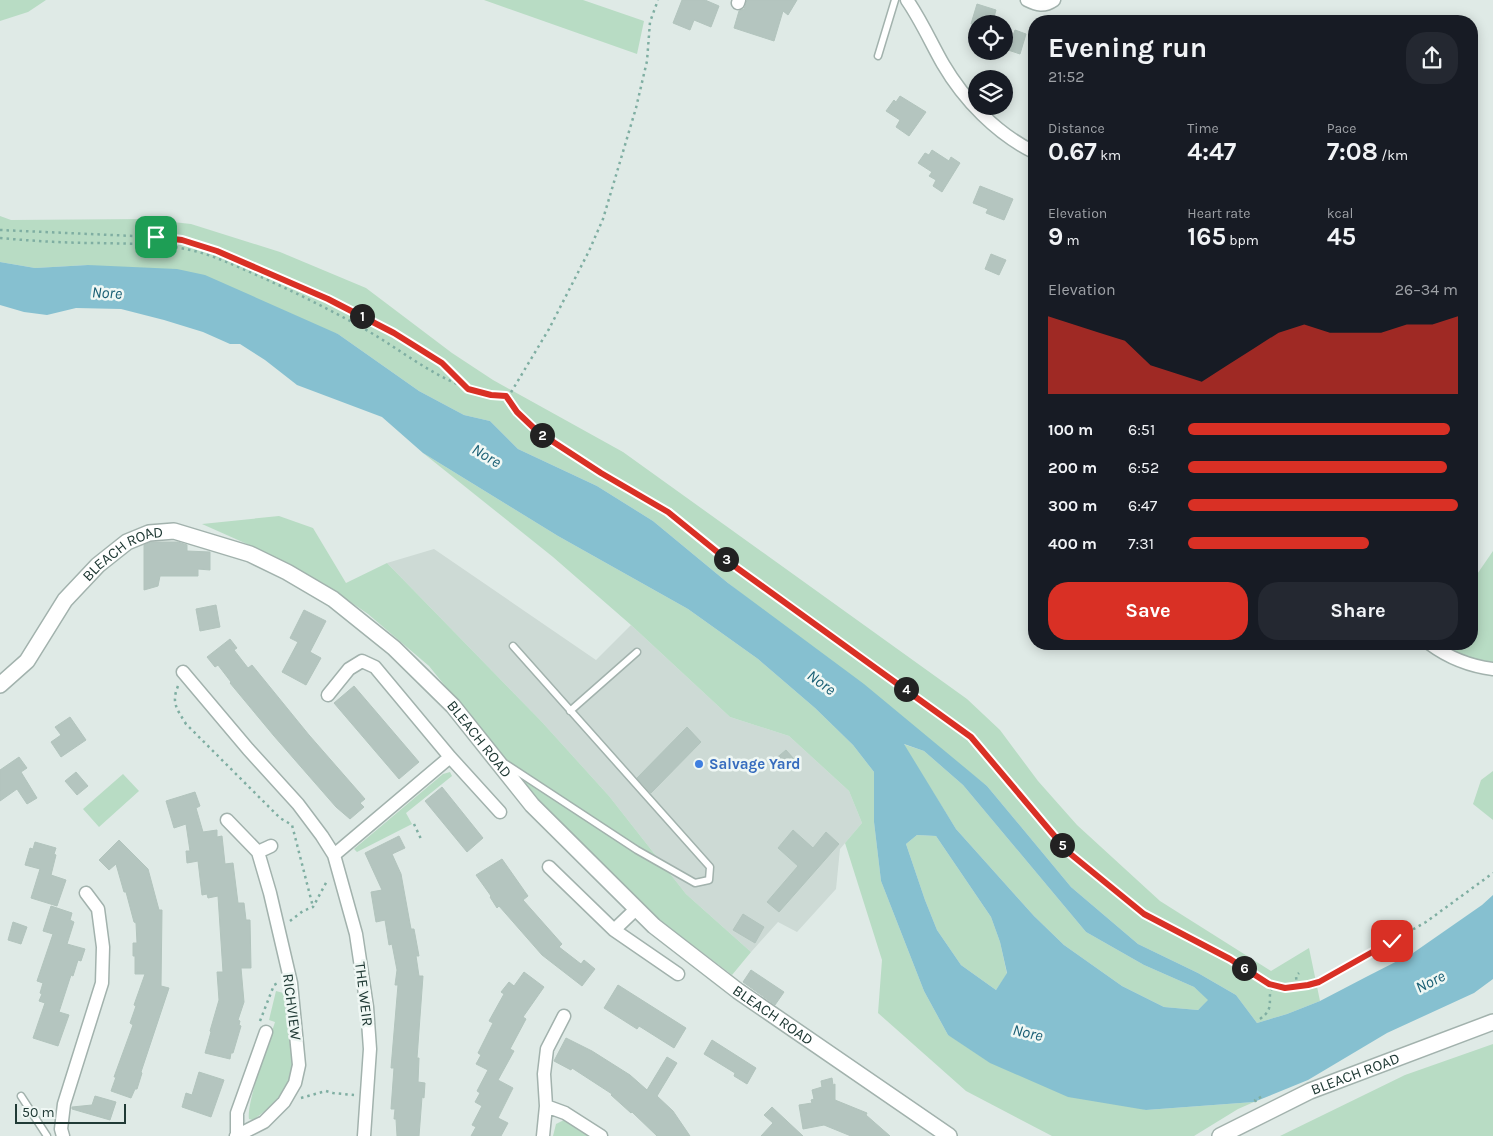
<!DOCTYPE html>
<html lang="en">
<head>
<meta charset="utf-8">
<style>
	:root { --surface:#171b24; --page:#242831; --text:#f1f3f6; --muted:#9ea1a6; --accent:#d93025 }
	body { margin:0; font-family:Karla,sans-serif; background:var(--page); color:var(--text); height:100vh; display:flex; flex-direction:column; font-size:19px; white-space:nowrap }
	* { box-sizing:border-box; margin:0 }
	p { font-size:16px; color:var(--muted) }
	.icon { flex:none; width:28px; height:28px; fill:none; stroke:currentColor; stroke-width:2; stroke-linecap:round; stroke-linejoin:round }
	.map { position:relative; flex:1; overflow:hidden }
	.sheet { position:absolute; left:1028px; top:15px; width:450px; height:635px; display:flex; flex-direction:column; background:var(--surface); border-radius:20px; box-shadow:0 2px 12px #0003 }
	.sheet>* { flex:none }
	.controls { position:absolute; left:968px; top:15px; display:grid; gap:10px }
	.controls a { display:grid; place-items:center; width:45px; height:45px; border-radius:50%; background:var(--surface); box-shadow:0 2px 12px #0003; font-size:25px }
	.scale { position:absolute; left:15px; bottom:12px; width:111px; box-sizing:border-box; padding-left:5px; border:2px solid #203a35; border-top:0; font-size:14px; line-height:18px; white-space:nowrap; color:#203a35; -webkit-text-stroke:4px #eff7f4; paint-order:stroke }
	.pin { position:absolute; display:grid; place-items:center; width:42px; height:42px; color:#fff; margin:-21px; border-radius:10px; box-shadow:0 2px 8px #0006 }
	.km { position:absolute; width:25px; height:25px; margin:-12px; border-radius:50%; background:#222; color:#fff; font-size:14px; line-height:25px; text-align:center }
	.round { display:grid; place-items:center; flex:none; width:52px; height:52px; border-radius:20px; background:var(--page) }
	.head { display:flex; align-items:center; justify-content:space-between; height:85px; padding:0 20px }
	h1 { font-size:28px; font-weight:700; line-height:38px }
	.metrics { display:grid; grid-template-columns:repeat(3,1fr); gap:8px; height:85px; padding:5px 20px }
	.metrics div { display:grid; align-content:center }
	.metrics b { font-size:25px; font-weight:700 }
	.metrics small { font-size:14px; font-weight:400 }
	.metrics p { font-size:14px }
	.chart { height:140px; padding:10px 20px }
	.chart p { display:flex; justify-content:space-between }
	.chart svg { width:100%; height:90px; margin-top:5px; fill:var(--accent); opacity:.7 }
	.button { display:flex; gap:10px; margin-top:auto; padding:10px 20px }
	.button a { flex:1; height:58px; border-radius:20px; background:var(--accent); color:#fff; font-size:20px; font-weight:700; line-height:58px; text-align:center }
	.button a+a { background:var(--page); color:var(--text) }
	ul { padding:0 20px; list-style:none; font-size:16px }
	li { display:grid; grid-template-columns:80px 60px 1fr; align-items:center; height:38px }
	li i { height:12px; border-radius:6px; background:var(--accent) }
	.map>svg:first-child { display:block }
	.built { fill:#cddad5 }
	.green { fill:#b8dcc4 }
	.water { fill:#86c0d0; fill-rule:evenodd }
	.building { fill:#b4c5bf; stroke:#b2c4bd }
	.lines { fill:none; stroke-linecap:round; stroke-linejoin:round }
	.service-casing { stroke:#a2b2ad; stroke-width:9 }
	.minor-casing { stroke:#a2b2ad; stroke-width:15 }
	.tertiary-casing { stroke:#a2b2ad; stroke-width:18 }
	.path { stroke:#7faea2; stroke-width:2.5; stroke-dasharray:2.5 4; stroke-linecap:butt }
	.service { stroke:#fff; stroke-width:6 }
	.minor { stroke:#fff; stroke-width:12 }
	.tertiary { stroke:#fff; stroke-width:15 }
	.route-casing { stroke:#fff; stroke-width:10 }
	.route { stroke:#d93025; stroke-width:6 }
	.shop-dot { fill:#3f7fe0; stroke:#eff7f4; stroke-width:2 }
	.labels { text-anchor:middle; stroke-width:5; stroke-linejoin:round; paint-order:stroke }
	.street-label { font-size:15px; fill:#203a35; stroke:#eff7f4 }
	.shop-label { font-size:15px; font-weight:bold; fill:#366cbe; stroke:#eff7f4; text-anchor:start }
	.water-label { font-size:16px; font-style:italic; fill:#1b6075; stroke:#eff7f4 }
</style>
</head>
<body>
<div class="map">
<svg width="1493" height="1136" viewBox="0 0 1493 1136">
	<rect width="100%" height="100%" fill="#dfeae6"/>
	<!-- built -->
	<path class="built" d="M434,549l162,111 35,-35 99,92 59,19 60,55 13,32 -22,26 -4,40 -39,43 -19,-10 -27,30 -65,-58 -77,-98 -68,-75 -154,-158z"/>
	<!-- green -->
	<path class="green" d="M0,0h46l-18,12 -28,9z
		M484,0h99l61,21 -7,33z
		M0,216l11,4 134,-1 46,5 89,28 86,36 86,65 41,27 130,72 344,247 33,31 38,51 39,44 83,76 111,70 38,-23 11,53 -33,13 -30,9 -21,-28 -38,-22 -60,-29 -67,-57 -84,-101 -259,-203 -75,-62 -56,-35 -79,-37 -28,-28 -26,-6 -45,-24 -81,-57 -250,-69 -53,3 -35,-6z
		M423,453l135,83 130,73 70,50 57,49 38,37 21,27v50l7,59 43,110 24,44 198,75 108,-8 -16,7 -44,27h-142l-86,-45 -88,-78 4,-53 -37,-117 17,-20 -13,-32 -60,-55 -59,-19 -99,-92 -78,-68z
		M279,516l34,12 33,55 41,-20 154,158 68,75 77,98 65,58 -19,23 -88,-67 -105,-106 -110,-136 -61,-52 -45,-31 -67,-35 -54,-24z
		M1493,551v114l-20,-3 -37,-18h35v-61z
		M903,744l21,7 39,34 123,147 58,33 50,22 15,13 -11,10 -34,-3 -42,-21 -58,-41 -30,-29 -78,-87z
		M1493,771v49l-20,-16 8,-24z
		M450,772l2,4 -46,37 6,11 -55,28 -3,-3 89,-75z
		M123,774l16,17 -40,36 -16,-18z
		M917,835l19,1 55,81 9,25 7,32 -11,16 -35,-25 -24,-35 -12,-30 -19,-56z
		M276,991l11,3c1,20 10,74 2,90 -9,15 -22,26 -36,36l-4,-1c-3,-15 20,-78 26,-97l-6,-2z
		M1493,1044v92h-213l125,-61z
		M564,1120l26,16h-37l3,-12z"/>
	<!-- water -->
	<path class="water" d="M0,262l35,6 53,-3 89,4 28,6 133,59 81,57 45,24 26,6 28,28 79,37 56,35 75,62 136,101 123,102 84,101 67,57 60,29 38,22 21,28 30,-9 33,-13 46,-24 47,-24 69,-48 11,-10v84l-19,14 -87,40 -79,47 -54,22 -108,8 -78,-13 -78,-34 -42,-28 -24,-44 -43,-110 -7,-59v-50l-21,-27 -38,-37 -57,-49 -70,-50 -130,-73 -135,-83 -41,-36 -85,-32 -32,-25 -25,-16h-10l-27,-12 -39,-12 -43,-11 -45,-1 -29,7 -23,-3 -24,-7zM904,744l20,7 39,34 123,147 58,33 50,22 14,13 -10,10 -34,-3 -42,-21 -58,-41 -30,-29 -78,-87zM917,835l19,1 55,81 9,25 7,31 -11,17 -35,-25 -24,-35 -12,-30 -19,-56z"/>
	<!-- building -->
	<path class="building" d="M682,0h23l14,6 -8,21 -17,-7 -4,10 -17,-7z
		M747,0h50l-9,15 -5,-4 -9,30 -40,-13 5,-17 5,-2z
		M977,4l19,6 -4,14h-21z
		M1015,30l11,4 -6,20 -12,-4z
		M900,96l26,16 -17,24 -13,-9 4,-7 -14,-9 8,-11 2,2z
		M932,150l17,11 2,-4 9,6 -18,29 -9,-6 3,-6 -7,-4 3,-4 -14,-9 7,-10 4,2z
		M980,186l33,13 -9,21 -18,-7 2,-4 -15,-6z
		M991,254l15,6 -7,15 -14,-6z
		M151,542h27l9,3v6l23,1v18l-12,-1v7h-38l-2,10 -14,4v-45z
		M216,605l4,22 -20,4 -4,-22z
		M304,610l22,11 -16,31 11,6 -15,27 -24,-13 16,-30 -8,-4z
		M230,639l7,9 -3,2 14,18 4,-3 57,70 56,64 -5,4 4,4 -14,12 -14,-12 -62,-71 -44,-53 1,-1 -13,-17 -3,2 -8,-10z
		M354,686l65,76 -20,17 -65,-76z
		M70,717l16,23 -25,17 -10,-15 10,-7 -6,-8z
		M687,727l14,15 -50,51 -14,-15z
		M786,750l8,9 -11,11 -9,-10z
		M19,757l8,11 -6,4 16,26 -10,6 -10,-15 -17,12v-31z
		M76,772l12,14 -11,9 -12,-14z
		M442,787l41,51 -16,14 -42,-51z
		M195,792l5,14 -4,2 7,24 14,-2v7l5,-1 3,28 8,-1 5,40h6l2,17h4l1,48h-10l3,34 -6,18 2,1 -1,4 2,1 -8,27h-2l-1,6 -25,-6 6,-21 -1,-1 9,-31 -2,-28h6l-5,-76 -10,2 -1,-4 -5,1 -4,-34 -11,2 -1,-12h4l-4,-27 -12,4 -8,-27z
		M793,830l20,18 13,-16 13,12 -60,68 -12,-10 31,-36 -20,-18z
		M399,836l6,12 -13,6 9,20 10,55h3l5,27h-3l3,20h4l-6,82h2l-1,24 7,1 -1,15 -2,-1 -3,39h-22l-1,-17h-2l1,-10h-4l3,-41h-3l7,-83h-3l2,-15 -5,-26 -3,1 -4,-25 -9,2 -5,-30 11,-2 -17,-37z
		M119,840l29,29 11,41h3l-1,76 8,2 -28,84 1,1 -5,16h-2l-4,9 -20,-7 5,-14h-2l19,-52 -3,-2 6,-17 -2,-1 11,-31h-10v-18h-2v-13h4l-1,-20 -2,-1 -8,-30h-2l-8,-28 -7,6 -10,-10z
		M35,842l21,6 -2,6 2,1 -5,20 15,5 -9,26 -26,-8 9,-29 -15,-4 5,-17 3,1z
		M502,859l26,37 -5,4 39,44 -3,3 22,17 3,-4 11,9 -13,17 -40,-31 -43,-49 -2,2 -7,-11 1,-1 -15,-21z
		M51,906l21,7 -2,7 4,2 -7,22 18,5 -4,12 -3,-1 -5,16 -2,-1 -12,37 10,3 -11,31 -25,-8 12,-35 -6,-2 3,-7 -2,-1 3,-10 -6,-2 16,-47 -10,-3z
		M743,914l21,13 -9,16 -22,-13z
		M13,922l14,5 -6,17 -13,-4z
		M751,970l33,22 -9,13 -32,-23z
		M524,972l20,15 -21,30 3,2 -16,30 4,2 -16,29 15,8 -15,30 10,5 -7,13h-30l5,-9 -4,-2 10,-19 -7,-4 5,-9 -3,-2 11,-21 -12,-6 5,-9 -3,-2 15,-30 -4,-2 15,-27 -3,-2 8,-10 5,4z
		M618,985l68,43 -12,20 -35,-22 -2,3 -33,-21z
		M566,1038l26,13 38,24 17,15 20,-33 10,6 -20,33 16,15 17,25h-33l-25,-24 -1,1 -20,-18 1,-1 -40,-26 -1,2 -17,-9z
		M712,1040l44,28 -9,16 -13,-8 1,-3 -31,-19z
		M199,1072l25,8 -13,37 -29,-10 4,-14 6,2z
		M832,1078l1,7 2,-1v16l32,13 -1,2 24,21h-39l-27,-11 -21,4 -4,-24 13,-2 -1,-3 3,-1 -2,-9 10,-3 -1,-6z
		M95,1096l21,6 -6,18 -38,-11v-2l20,-2z
		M772,1107l31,29h-42l12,-13 -9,-8z"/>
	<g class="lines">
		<!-- service casing -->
		<g class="service-casing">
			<path id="service" d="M878,56l17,-56
				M570,711l67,-59
				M506,764l131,86 58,33 14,-3 1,-13 -197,-221
				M21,1096l26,40"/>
		</g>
		<!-- minor casing -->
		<g class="minor-casing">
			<path id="minor" d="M907,0c14,20 24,43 36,64 21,36 54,70 91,88
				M1027,0c10,5 17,7 27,0
				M738,3l1,-3
				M1430,644c19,14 39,22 63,25
				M183,672l65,77 50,55 24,32 12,19 22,79 11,73 3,42 -6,87
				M328,695l21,-26 13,-8 13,6 75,90 50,55
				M227,820l31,32 12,41 21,90 8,82 -4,18 -11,19 -20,20 -28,14
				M258,852l13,-6
				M334,855l116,-98
				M549,867l65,63 64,44
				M614,930l22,-21
				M546,1106l19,7 36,23
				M237,1135v-22l29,-81
				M63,1136l-2,-7 3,-25 38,-121 1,-36 -5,-38 -12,-16
				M543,1136l3,-30 -2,-32 3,-25 17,-33"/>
		</g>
		<!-- tertiary casing -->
		<g class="tertiary-casing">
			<g id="tertiary">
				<path id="s1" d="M0,685l27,-24 38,-61 33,-35 29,-23 22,-9 25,-2 76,23 37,18 46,27 61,49 59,58 79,99 122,121 84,65 211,145"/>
				<path id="s2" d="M1220,1136l90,-45 183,-69"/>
			</g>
		</g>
		<!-- path -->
		<path class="path" d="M0,230l156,7 26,3 35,11 111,48 66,34 49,30 22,23
			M0,238c33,3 65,5 98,5 40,1 79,0 116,14 50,20 100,44 147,70 47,26 89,66 145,69l11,16 20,20 64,41 67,39 69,56 234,169 97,115 76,62 86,45 39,25 16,4 23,-3 11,-3 107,-60 67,-49
			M506,396l4,-2 39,-65 40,-78 14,-32 33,-111 11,-47 3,-39 8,-22
			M178,686c-7,17 -1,23 8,38l94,94 12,7 21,82
			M414,824l7,15
			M290,921l13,-10 10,-4 14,-26
			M1297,986l-1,-10 3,-3
			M1260,1019c17,-12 5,-20 13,-33
			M260,1021l14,-36 4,-2
			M301,1098l25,-7 7,2 21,2
			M1256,1102l-1,-2 8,-4"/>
		<!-- service -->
		<use href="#service" class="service"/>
		<!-- minor -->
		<use href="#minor" class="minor"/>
		<!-- tertiary -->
		<use href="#tertiary" class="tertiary"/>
	</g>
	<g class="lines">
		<!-- route casing -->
		<g class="route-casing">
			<path id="route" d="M156,237l26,3 35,11 111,48 66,34 48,30 26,26 23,6 15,1 11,16 21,20 63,41 67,39 69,56 234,169 97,115 76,62 86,45 39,25 16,4 23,-3 11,-3 73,-41"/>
		</g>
		<!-- route -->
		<use href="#route" class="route"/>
	</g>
	<!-- markers -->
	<circle class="shop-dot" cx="699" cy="764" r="5"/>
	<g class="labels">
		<!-- street labels -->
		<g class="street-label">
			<text dy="5" stroke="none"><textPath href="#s1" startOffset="184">BLEACH ROAD</textPath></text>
			<text dy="5" stroke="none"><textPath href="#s1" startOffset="619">BLEACH ROAD</textPath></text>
			<text transform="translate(364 994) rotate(83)" y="5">THE WEIR</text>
			<text transform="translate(292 1007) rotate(83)" y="5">RICHVIEW</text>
			<text dy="5" stroke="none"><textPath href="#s1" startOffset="1024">BLEACH ROAD</textPath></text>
			<text dy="5" stroke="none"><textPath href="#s2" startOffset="149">BLEACH ROAD</textPath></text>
		</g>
		<!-- shop labels -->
		<g class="shop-label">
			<text x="709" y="769">Salvage Yard</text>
		</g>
		<!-- water labels -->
		<g class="water-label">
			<text transform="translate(107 292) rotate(3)" y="6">Nore</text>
			<text transform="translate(487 455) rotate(31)" y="6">Nore</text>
			<text transform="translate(822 682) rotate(36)" y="6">Nore</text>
			<text transform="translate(1430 981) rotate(-27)" y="6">Nore</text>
			<text transform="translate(1028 1032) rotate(13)" y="6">Nore</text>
		</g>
	</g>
</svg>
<div class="controls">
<a><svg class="icon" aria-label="locate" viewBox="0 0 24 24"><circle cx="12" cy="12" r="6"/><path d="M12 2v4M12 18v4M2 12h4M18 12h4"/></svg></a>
<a><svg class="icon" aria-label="layers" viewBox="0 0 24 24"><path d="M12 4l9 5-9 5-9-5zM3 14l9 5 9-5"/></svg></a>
</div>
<div class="scale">50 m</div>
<div class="pin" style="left:156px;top:237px;background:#1e9e55"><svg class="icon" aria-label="arrive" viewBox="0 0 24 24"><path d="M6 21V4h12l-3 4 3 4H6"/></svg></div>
<div class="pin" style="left:1392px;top:941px;background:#d93025"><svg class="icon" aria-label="check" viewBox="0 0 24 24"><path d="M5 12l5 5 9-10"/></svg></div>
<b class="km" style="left:362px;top:316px">1</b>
<b class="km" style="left:542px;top:435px">2</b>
<b class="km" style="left:726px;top:559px">3</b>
<b class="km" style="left:906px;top:689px">4</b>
<b class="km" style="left:1062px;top:845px">5</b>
<b class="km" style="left:1244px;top:968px">6</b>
<section class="sheet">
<div class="head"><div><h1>Evening run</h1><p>21:52</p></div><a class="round"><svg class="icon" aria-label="share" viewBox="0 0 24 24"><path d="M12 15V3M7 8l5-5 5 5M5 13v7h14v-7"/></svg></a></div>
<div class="metrics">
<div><p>Distance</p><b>0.67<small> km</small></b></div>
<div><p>Time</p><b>4:47</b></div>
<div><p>Pace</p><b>7:08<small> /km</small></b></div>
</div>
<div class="metrics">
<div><p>Elevation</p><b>9<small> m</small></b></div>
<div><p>Heart rate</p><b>165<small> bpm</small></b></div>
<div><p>kcal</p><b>45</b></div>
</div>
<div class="chart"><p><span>Elevation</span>26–34 m</p>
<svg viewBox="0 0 160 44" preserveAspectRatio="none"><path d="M0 44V6L10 10L20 14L30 18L40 30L50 34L60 38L70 30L80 22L90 14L100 10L110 14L120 14L130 14L140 10L150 10L160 6V44z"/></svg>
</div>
<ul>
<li><b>100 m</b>6:51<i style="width:97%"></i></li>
<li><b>200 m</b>6:52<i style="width:96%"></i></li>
<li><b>300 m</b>6:47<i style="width:100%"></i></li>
<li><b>400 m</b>7:31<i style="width:67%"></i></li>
</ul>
<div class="button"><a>Save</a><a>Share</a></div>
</section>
</div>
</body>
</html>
